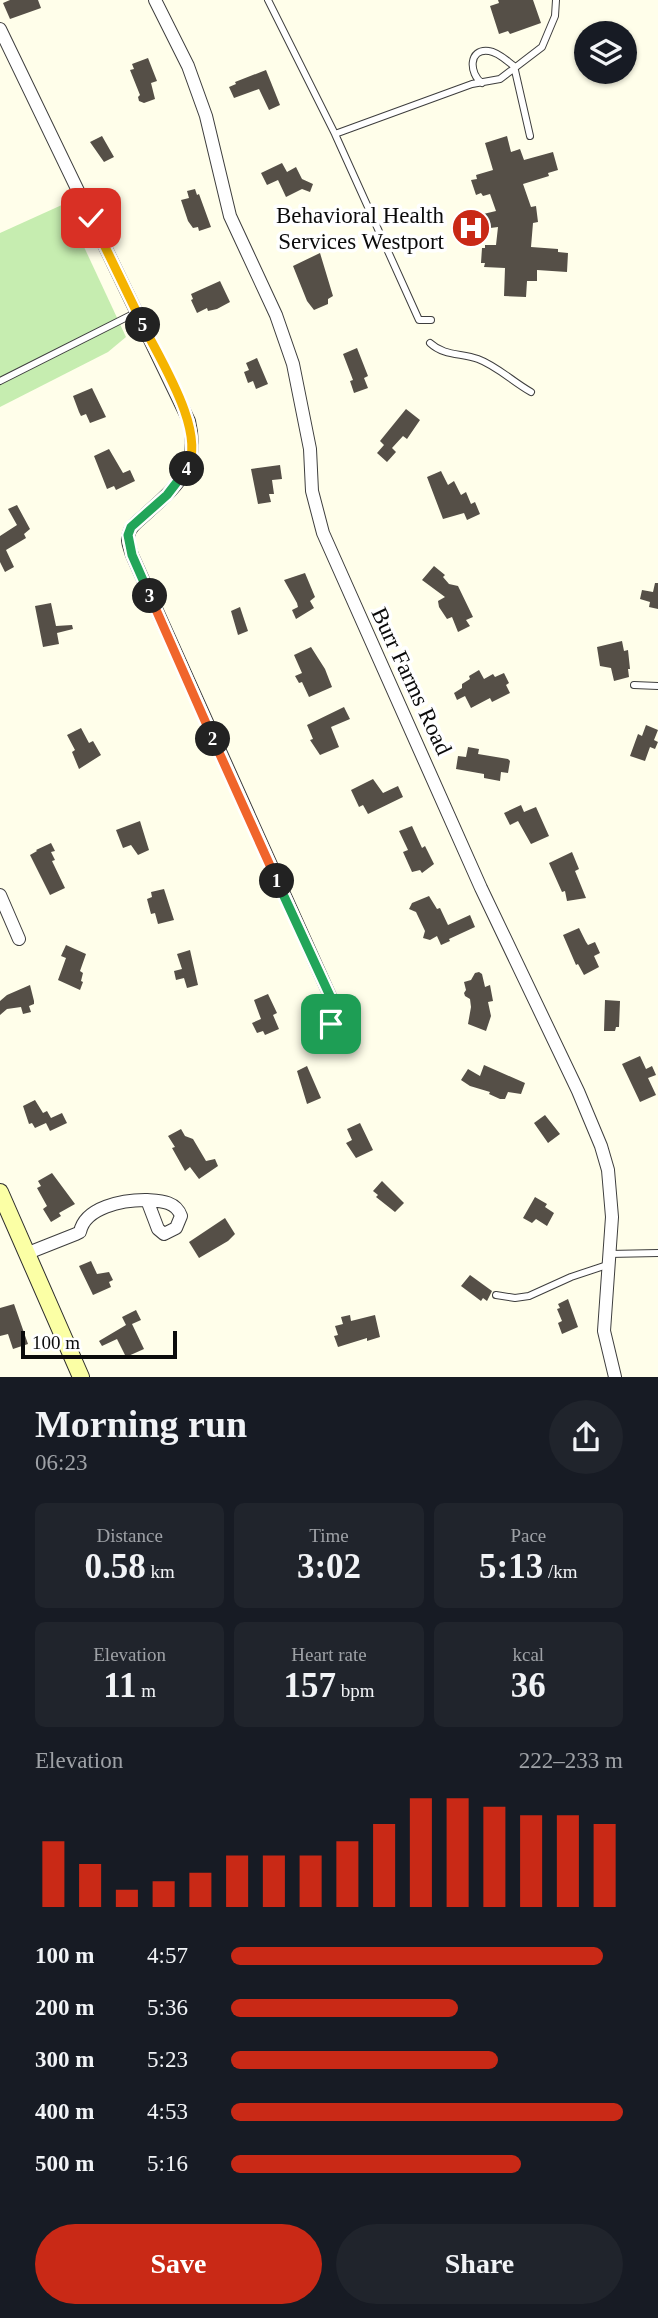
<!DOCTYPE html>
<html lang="en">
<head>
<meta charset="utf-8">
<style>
	:root { --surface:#171b24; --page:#20242c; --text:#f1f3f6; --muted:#9ea1a6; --accent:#c92916 }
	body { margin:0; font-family:Georgia,serif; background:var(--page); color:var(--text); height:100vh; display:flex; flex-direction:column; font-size:26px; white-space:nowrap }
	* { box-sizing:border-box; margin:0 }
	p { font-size:23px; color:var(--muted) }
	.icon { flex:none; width:38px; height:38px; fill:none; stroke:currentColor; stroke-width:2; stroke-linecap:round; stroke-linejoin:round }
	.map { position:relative; height:1377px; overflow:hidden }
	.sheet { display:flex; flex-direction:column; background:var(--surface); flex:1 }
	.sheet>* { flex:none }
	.controls { position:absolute; left:574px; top:21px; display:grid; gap:14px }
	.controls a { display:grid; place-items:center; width:63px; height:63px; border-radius:50%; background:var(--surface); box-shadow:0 2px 5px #0004; font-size:35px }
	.scale { position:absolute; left:21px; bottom:18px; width:156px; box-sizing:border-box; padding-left:7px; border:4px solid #0b0b0b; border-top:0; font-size:19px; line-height:24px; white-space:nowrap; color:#0b0b0b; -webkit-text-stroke:5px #fff; paint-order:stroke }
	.pin { position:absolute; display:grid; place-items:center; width:60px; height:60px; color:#fff; margin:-30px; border-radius:14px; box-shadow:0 4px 10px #0006 }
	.km { position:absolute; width:35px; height:35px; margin:-18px; border-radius:50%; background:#222; color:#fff; font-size:19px; line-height:35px; text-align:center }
	.round { display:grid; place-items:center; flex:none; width:74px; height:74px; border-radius:37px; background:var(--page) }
	.overview { display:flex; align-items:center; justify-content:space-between; height:119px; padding:0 35px }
	h1 { font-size:38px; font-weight:700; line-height:52px }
	.stats { display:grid; grid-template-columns:repeat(3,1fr); gap:10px; height:119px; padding:7px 35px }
	.stats div { display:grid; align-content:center; border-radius:10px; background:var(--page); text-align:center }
	.stats b { font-size:35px; font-weight:700 }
	.stats small { font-size:19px; font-weight:400 }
	.stats p { font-size:19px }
	.chart { height:196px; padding:14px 35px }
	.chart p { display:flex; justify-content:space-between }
	.chart svg { width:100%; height:126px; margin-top:7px; stroke:var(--accent); stroke-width:6 }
	.cta { display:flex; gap:14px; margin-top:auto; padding:14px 35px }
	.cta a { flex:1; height:80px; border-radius:42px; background:var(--accent); color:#fff; font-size:28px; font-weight:700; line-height:80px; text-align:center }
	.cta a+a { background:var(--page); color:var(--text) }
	ul { padding:0 35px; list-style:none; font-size:23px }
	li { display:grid; grid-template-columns:112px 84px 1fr; align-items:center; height:52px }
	li i { height:18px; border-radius:9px; background:var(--accent) }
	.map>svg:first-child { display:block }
	.green { fill:#c6edb0 }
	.building { fill:#554f47 }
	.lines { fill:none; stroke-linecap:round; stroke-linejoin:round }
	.lane-casing { stroke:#3e3e3e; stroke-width:8 }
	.street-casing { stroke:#3e3e3e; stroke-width:14 }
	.secondary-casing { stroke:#2d2d2d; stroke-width:18 }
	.lane { stroke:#fff; stroke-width:6 }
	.street { stroke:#fff; stroke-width:12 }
	.secondary { stroke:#fbffa5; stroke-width:16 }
	.split-1-casing { stroke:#fff; stroke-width:14 }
	.split-2-casing { stroke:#fff; stroke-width:14 }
	.split-3-casing { stroke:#fff; stroke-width:14 }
	.split-4-casing { stroke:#fff; stroke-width:14 }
	.split-5-casing { stroke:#fff; stroke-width:14 }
	.split-6-casing { stroke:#fff; stroke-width:14 }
	.split-1 { stroke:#22a559; stroke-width:9 }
	.split-2 { stroke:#f0652b; stroke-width:9 }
	.split-3 { stroke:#f0652b; stroke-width:9 }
	.split-4 { stroke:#22a559; stroke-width:9 }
	.split-5 { stroke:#f5b400; stroke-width:9 }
	.split-6 { stroke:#f5b400; stroke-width:9 }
	.labels { text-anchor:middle; stroke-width:7; stroke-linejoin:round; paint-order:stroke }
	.poi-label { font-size:23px; fill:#0b0b0b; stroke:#fff; text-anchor:end }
	.street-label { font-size:23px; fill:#0b0b0b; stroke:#fff }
</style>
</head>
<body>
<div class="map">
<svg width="658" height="1377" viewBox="0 0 658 1377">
	<rect width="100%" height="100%" fill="#fffeea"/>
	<!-- green -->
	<path class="green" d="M64,204l62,133 -18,15 -108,55v-174z"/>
	<!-- building -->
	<path class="building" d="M10,0h28l3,8 -31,11 -7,-16z
		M498,0h35l8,23 -31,11 -2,-3 -9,3 -9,-28 9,-3z
		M148,58l9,23 -6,2 4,16 -11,4 -5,-2 -1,-4 2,-2 -10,-25 4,-1 -2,-5z
		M266,70l14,35 -11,5 -10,-21 -25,9 -5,-11 7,-3 -1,-2z
		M102,136l12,21 -10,5 -14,-20z
		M507,136l4,16 9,-3 4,11 29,-8 5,18 -10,3 1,3 -26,8 8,23 5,-1 2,16 -5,1 -2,24 27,2v3l10,1 -1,19 -30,-2v11h-10l-1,16 -22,-1 1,-28 -21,-1 1,-4h-4l1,-15h3v-3h11l2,-18 -15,2 -6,-5 -1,-5 3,-4 17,-4 -6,-17 -7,2 -2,-3 -5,2 -5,-15 6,-1 -1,-4 17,-5 -8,-27z
		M282,163l5,9 9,-5 6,12 11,5 -3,8 -8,-3 -16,8 -8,-17 -11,5 -6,-12z
		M195,189l2,6 2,-1 12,33 -12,4 -1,-4 -5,1 -5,-7 -7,-21 8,-2 -2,-7z
		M320,253l13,43 -5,3v5l-14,6 -7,-9 -14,-35z
		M220,281l10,21 -13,7 -9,2 -1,-3 -10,5 -6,-13 2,-1 -2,-5z
		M357,348l11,28 -4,2 4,10 -14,5 -4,-12 3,-1 -10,-26z
		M257,358l11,26 -12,5 -3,-8 -5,2 -4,-11 5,-2 -3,-7z
		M92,388l14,29 -16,6 -4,-9 -5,2 -2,-4 -6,-16z
		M406,409l14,11 -13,19 -4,-3 -11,12 4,4 -9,10 -10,-9 7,-8 -4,-4z
		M109,449l14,24 7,-3 5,11 -19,9 -2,-4 -7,3 -13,-33z
		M280,465l2,14 -10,1 2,14h-5l2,8 -13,2 -7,-35z
		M441,471l7,14 6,-4 7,14 5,-3 5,12 4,-2 5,12 -13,6 -3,-7 -21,6 -16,-42z
		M17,505l13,24 -6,5 2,4 -20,12 8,17 -9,5 -5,-10v-26l17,-11 -9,-16z
		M434,566l11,9 -2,2 6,7 9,2 15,31 -7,3 4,6 -12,6 -6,-15 -5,2 -8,-12 -1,-6 7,-4 -23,-17z
		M305,573l10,24 -5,4 4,7 -18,11 -4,-9 6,-3 -1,-4 -13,-23z
		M655,583h3v26l-9,-2 1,-5 -10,-3 2,-9 11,2z
		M51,603l5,23 16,-1 1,4 -16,4 2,11 -16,3 -8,-41z
		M240,607l8,24 -10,4 -7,-24z
		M622,641l2,10 4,-1 2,19h-2l1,8 -15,4 -3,-13 -11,-2 -3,-19z
		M311,647l14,22 7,18 -23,10 -7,-15 -3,1 -4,-7 7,-3 -8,-18z
		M479,670l5,9 9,-5 2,3 9,-4 5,10 -3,2 4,8 -18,9 -2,-4 -19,10 -6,-12 -8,4 -3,-7 8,-5v-4l8,-5 -1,-3z
		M344,707l6,12 -19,8 8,20 -19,8 -10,-15 3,-1 -6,-14z
		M646,725l12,5 -4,10 4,2 -3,7 -5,-2 -5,14 -15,-5 8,-22 4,2z
		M81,728l8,15 4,-2 8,14 -22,14 -7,-17 3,-2 -8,-15z
		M468,747l11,2 -1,5 30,5 2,2 -2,12 -7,-1 -1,9 -16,-3v-4l-28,-5 2,-13 8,1z
		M373,779l10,14 15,-7 5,11 -35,17 -5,-9 -4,2 -8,-17z
		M521,805l3,7 12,-5 13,29 -18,8 -13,-23 -8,4 -6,-12z
		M140,821l9,29 -11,5 -7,-10 -8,3 -7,-18z
		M412,826l10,22 3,-2 9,18 -12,9 -2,-3 -8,2 -9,-20 5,-2 -9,-19z
		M51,843l4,8 -4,1 4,8 -3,1 13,27 -15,7 -20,-40 7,-4 -1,-1z
		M572,852l7,17 -4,2 11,27 -19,3 -2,-10 -3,1 -13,-29z
		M164,889l10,31 -16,4 -3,-11 -4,1 -4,-15 5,-2 -1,-5z
		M429,896l8,13 3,-1 8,17 22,-10 5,12 -26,12 1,2 -9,4 -4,-9 -7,4 -7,-2 2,-7 -9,-19 -7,-3 3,-6z
		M579,928l7,14 2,3 7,-3 5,11 -6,3 5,11 -15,8 -6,-11 -2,1 -13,-30z
		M66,945l20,9 -6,17 3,2 -2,8 2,1 -3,8 -22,-10 8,-22 -5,-2z
		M190,950l8,35 -11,3 -3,-10 -8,2 -2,-9 8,-2 -5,-15z
		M479,972l3,2 3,13 5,-2 3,16 -5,1 3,14 -5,15 -18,-7 3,-17 -1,-8 -5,-3 -1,-3 2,-3 -2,-8 7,-2 4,-7z
		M30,985l4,16v3l-5,2 2,6 -8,2 -2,-7 -14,2 -7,6v-14l7,-6z
		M268,994l9,19 -4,2 6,14 -14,6 -2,-4 -6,2 -5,-10 9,-4 -7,-19z
		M605,1000l15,1 -1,26h-3l-1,4h-11z
		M640,1056l6,13 6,-3 4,9 -8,3 8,17 -16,7 -18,-38z
		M484,1065l41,18 -4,11 -13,-2 -3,7h-5l-11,-5 1,-2 -20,-6 -9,-6 7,-11 12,7z
		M307,1066l14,32 -14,6 -10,-33z
		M35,1100l8,13 4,-2 4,7 11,-5 5,10 -17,8 -4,-8 -11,5 -3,-5 -3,1 -6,-18z
		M545,1115l15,19 -12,9 -14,-20z
		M360,1123l13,27 -17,8 -10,-15 6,-3 -5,-11z
		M181,1129l4,7 8,3 13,22 9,-2 3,7 -19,13 -9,-12 -5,4 -13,-23 3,-1 -7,-11z
		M52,1173l23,31 -16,9 2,3 -10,6 -8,-13 4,-3 -10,-18 4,-2 -3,-5z
		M382,1181l22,22 -9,9 -19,-15 2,-2 -5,-4z
		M535,1197l12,7 -2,3 9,6 -7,13 -11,-7 -4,4 -9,-5z
		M225,1218l10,16 -7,7 -29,17 -10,-16z
		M91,1261l6,13 12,-2 4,8 -4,2 2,5 -18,8 -14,-29z
		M470,1275l22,16 -5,10 -4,-3 -2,3 -20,-15z
		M568,1299l10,28 -16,7 -4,-11 4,-2 -5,-12 3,-1 -2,-4z
		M14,1304l14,40 -15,5 -5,-15 -8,2v-28z
		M136,1310l5,10 -9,4 12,25 -18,8 -9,-18 -15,7 -3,-5 27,-16 -4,-8z
		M350,1315l1,6 24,-6 5,22 -13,4v-3l-29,9 -4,-11 4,-1 -3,-9 8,-2 -2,-7z"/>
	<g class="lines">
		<!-- lane casing -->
		<g class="lane-casing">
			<path id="lane" d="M268,0l67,134 84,186h12
				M482,83c-13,-9 -14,-35 7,-32 9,1 18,10 25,15l16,70
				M335,134l137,-50 28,-5 42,-32 13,-31 1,-16
				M430,343c14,13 31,10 48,16 19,7 35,23 53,33
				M0,381l137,-69
				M634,685l24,1
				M609,1254l49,-1
				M496,1295l19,3 14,-2 42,-19 36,-12"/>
		</g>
		<!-- street casing -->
		<g class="street-casing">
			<path id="street" d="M155,0l33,66 18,50 24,100 46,99 17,49 17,85 2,42 11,42 158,355 97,203 23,55 7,24 4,47 -8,114 11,46
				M0,29l189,392c11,46 -10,63 -42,92 -6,6 -16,12 -18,20 -3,7 1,15 3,22l198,441 3,15 -4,19
				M0,895l19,44
				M28,1253l48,-19 4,-2c5,-25 43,-32 65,-32h2c13,1 29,1 34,16l-5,12 -12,6 -6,-5 -11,-29"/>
		</g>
		<!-- secondary casing -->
		<g class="secondary-casing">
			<path id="secondary" d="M0,1192l81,185"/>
		</g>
		<!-- lane -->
		<use href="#lane" class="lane"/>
		<!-- street -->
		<use href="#street" class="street"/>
		<!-- secondary -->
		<use href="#secondary" class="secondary"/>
	</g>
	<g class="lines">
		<!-- split-1 casing -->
		<g class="split-1-casing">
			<path id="split-1" d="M277,881l53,115 3,15 -2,13"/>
		</g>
		<!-- split-2 casing -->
		<g class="split-2-casing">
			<path id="split-2" d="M213,739l64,142"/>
		</g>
		<!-- split-3 casing -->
		<g class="split-3-casing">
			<path id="split-3" d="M150,596l63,143"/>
		</g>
		<!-- split-4 casing -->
		<g class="split-4-casing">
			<path id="split-4" d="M150,596l-18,-41 -4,-20 3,-8 36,-32 20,-26"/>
		</g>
		<!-- split-5 casing -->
		<g class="split-5-casing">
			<path id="split-5" d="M143,325c17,35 64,107 44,144"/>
		</g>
		<!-- split-6 casing -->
		<g class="split-6-casing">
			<path id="split-6" d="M91,218l52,107"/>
		</g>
		<!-- split-1 -->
		<use href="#split-1" class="split-1"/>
		<!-- split-2 -->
		<use href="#split-2" class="split-2"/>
		<!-- split-3 -->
		<use href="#split-3" class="split-3"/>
		<!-- split-4 -->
		<use href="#split-4" class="split-4"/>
		<!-- split-5 -->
		<use href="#split-5" class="split-5"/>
		<!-- split-6 -->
		<use href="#split-6" class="split-6"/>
	</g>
	<!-- icons -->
	<defs>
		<g id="hospital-disc" transform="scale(2.0125)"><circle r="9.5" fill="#c92916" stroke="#fff"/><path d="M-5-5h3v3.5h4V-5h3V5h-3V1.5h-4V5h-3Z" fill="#fff"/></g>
	</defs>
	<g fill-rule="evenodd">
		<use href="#hospital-disc" x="471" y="228"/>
	</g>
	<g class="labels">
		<!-- poi labels -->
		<g class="poi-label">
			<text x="444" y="223">Behavioral Health<tspan x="444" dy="26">Services Westport</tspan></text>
		</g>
		<!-- street labels -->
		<g class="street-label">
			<text transform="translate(412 681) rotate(65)" y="8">Burr Farms Road</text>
		</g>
	</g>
</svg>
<div class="controls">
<a><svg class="icon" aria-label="layers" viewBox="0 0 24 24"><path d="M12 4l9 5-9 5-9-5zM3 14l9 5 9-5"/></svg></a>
</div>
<div class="scale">100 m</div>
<div class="pin" style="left:331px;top:1024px;background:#1e9e55"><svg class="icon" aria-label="arrive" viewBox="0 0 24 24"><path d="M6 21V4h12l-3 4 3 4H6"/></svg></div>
<div class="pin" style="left:91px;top:218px;background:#d93025"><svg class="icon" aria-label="check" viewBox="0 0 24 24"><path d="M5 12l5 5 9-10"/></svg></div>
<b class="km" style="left:277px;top:881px">1</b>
<b class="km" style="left:213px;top:739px">2</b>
<b class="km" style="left:150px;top:596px">3</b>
<b class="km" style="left:187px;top:469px">4</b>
<b class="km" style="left:143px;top:325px">5</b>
</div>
<section class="sheet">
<div class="overview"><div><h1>Morning run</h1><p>06:23</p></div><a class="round"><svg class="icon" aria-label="share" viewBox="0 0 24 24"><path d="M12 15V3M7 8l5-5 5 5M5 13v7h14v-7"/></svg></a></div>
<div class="stats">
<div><p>Distance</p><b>0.58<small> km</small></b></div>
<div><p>Time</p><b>3:02</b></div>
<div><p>Pace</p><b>5:13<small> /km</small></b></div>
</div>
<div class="stats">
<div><p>Elevation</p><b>11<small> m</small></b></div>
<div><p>Heart rate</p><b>157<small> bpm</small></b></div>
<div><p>kcal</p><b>36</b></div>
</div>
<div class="chart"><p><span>Elevation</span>222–233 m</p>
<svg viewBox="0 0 160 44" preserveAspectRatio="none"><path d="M5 44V21M15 44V29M25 44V38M35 44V35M45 44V32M55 44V26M65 44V26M75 44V26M85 44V21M95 44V15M105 44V6M115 44V6M125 44V9M135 44V12M145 44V12M155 44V15"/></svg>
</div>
<ul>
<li><b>100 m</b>4:57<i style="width:95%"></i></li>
<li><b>200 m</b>5:36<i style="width:58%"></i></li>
<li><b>300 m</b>5:23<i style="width:68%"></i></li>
<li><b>400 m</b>4:53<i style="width:100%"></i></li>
<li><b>500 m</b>5:16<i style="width:74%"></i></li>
</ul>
<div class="cta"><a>Save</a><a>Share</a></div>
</section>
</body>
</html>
